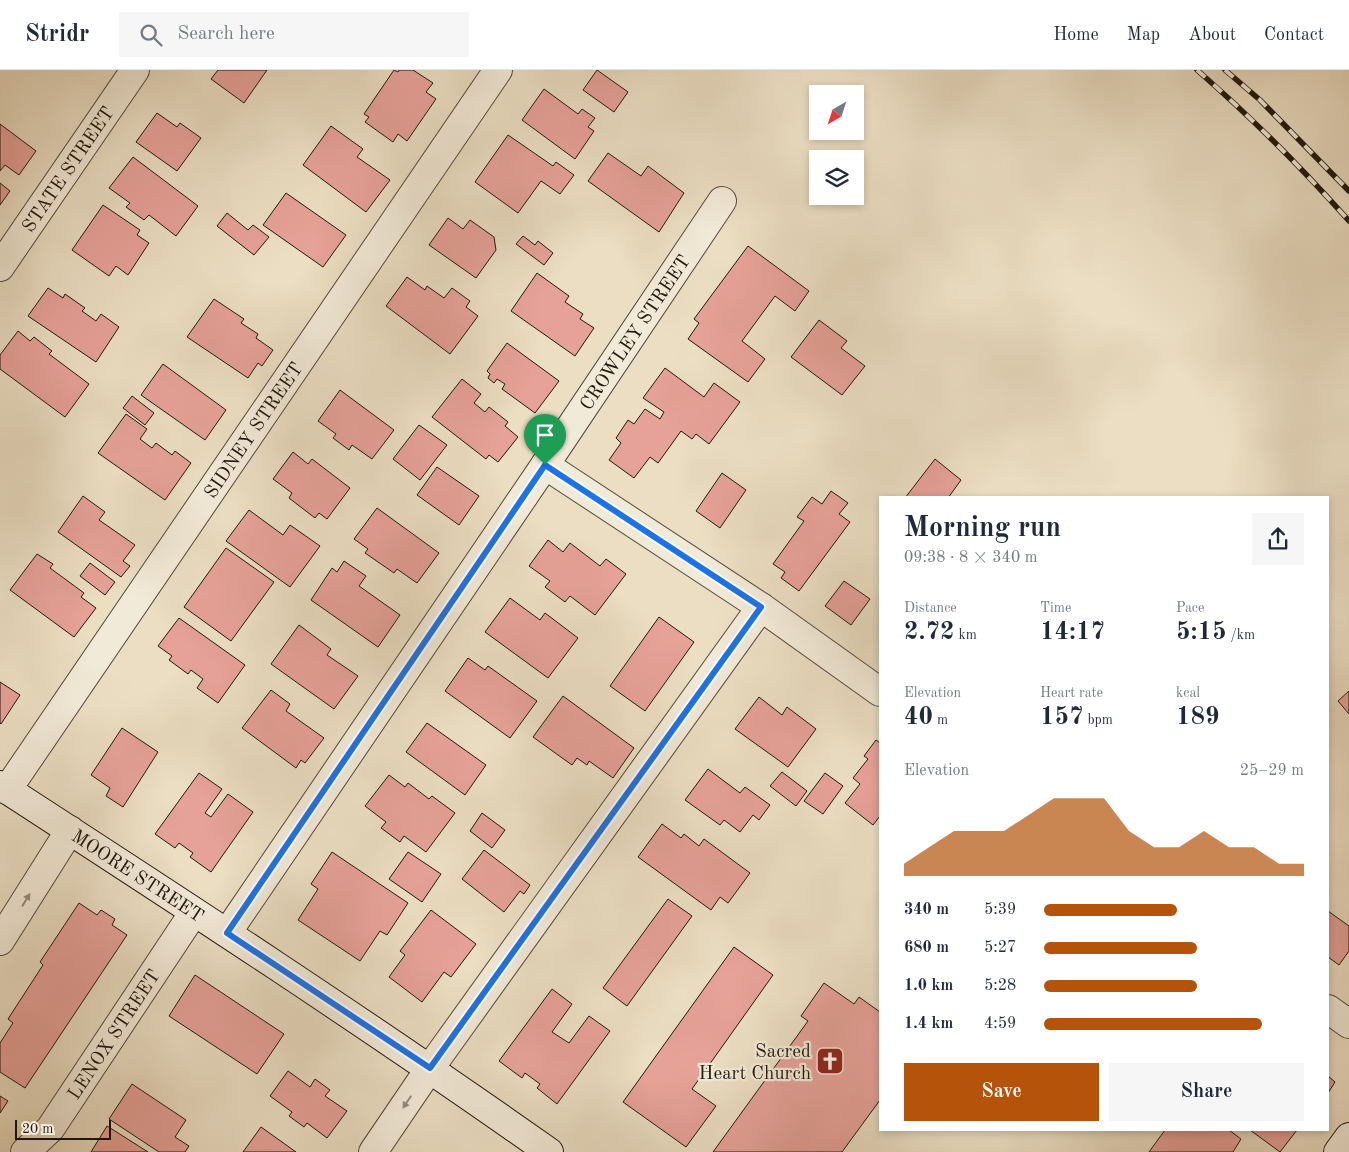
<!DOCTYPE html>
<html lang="en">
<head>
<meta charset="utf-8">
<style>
	:root { --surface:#fff; --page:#f6f6f7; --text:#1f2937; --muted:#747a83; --line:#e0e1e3; --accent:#b45309 }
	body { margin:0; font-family:"Old Standard TT",serif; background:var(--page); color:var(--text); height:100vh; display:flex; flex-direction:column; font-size:19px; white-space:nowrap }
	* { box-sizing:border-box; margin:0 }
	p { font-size:16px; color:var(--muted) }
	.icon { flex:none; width:28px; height:28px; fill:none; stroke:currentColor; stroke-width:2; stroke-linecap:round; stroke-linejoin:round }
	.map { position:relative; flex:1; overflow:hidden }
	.panel { position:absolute; left:879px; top:426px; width:450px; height:635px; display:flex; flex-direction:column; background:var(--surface); border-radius:0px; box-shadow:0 2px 8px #0003 }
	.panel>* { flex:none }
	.needle { width:32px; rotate:219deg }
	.fabs { position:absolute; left:809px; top:15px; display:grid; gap:10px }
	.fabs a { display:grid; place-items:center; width:55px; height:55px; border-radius:0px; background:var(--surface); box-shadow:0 2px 8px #0003; font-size:25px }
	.scale { position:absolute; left:15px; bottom:12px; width:96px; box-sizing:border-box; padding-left:5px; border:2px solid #20170e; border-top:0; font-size:14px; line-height:18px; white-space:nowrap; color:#20170e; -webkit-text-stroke:4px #f2ead8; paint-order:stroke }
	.pin { position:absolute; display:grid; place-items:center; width:42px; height:42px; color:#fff; margin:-51px -21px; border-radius:50% 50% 50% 0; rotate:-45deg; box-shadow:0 0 5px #0007 }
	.pin .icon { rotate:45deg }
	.round { display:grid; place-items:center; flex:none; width:52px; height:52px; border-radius:0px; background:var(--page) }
	.summary { display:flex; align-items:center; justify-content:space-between; height:85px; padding:0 25px }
	h1 { font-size:28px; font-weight:600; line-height:38px }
	.figures { display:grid; grid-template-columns:repeat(3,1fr); gap:8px; height:85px; padding:5px 25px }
	.figures div { display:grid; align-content:center }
	.figures b { font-size:25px; font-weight:600 }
	.figures small { font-size:14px; font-weight:400 }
	.figures p { font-size:14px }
	.chart { height:140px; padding:10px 25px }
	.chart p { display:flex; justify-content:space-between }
	.chart svg { width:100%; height:90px; margin-top:5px; fill:var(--accent); opacity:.7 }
	.action { display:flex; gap:10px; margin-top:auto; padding:10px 25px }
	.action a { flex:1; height:58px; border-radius:0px; background:var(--accent); color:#fff; font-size:20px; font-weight:600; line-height:58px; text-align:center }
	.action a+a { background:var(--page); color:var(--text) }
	ul { padding:0 25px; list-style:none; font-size:16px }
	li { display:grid; grid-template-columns:80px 60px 1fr; align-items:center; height:38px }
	li i { height:12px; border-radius:6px; background:var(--accent) }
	header { display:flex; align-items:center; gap:30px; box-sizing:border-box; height:70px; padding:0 25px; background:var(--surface); border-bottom:1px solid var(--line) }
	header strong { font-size:24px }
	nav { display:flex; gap:28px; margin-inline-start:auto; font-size:18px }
	.search { width:350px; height:45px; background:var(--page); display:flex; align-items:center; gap:12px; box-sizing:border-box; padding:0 18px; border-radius:0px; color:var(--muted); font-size:19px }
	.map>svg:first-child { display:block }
	.building { fill:#e6a198; stroke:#20170e }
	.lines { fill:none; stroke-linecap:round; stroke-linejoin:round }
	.street-casing { stroke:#53493b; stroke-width:30 }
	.secondary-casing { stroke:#20170e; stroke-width:30 }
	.street { stroke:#f2ead8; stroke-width:28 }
	.secondary { stroke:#f2ead8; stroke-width:28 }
	.rail-casing { stroke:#20170e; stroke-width:5.5 }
	.rail { stroke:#f2ead8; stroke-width:4; stroke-dasharray:11; stroke-linecap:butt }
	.oneway { fill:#948b7d }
	.route-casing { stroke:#fff; stroke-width:10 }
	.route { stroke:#1a73e8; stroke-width:6 }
	.labels { text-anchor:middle; stroke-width:4.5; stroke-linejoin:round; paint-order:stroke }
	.street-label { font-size:19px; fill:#20170e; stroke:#f2ead8 }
	.poi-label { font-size:19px; fill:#20170e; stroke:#f2ead8; text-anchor:end }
</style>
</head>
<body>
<header>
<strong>Stridr</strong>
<div class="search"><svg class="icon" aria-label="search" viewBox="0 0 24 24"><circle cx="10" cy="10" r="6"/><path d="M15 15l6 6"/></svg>Search here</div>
<nav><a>Home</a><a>Map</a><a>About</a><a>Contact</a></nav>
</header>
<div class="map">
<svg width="1349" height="1082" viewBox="0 0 1349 1082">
	<rect width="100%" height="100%" fill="#ebdec3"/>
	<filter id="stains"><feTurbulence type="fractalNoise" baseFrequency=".004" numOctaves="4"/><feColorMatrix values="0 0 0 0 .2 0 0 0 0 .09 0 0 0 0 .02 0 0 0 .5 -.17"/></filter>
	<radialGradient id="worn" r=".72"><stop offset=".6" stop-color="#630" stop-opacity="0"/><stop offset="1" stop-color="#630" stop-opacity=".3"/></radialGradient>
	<!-- building -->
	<path class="building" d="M218,0h49l-23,33 -33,-24z
		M394,0l4,2 1,-2h14l20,13 -7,9 10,7 -29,42 -9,-7 -5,8 -28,-20 4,-5 -5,-3z
		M597,0l31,22 -14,20 -31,-22z
		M544,19l34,25 4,-5 13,9 -7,9 6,4 -19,28 -53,-39z
		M157,43l20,14 3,-4 21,15 -24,33 -41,-29z
		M0,54l36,27 -17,24 -14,-10 -5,6z
		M331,56l32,23 -6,8 33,23 -24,32 -63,-47z
		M508,65l45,31 3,-4 18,13 -14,19 -19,-13 -23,32 -43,-31z
		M608,83l33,23 7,-10 36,27 -25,39 -71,-51z
		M133,87l65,49 -22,30 -27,-21 -5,5 -18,-13 4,-4 -21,-15z
		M0,113l10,8 -10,14z
		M286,123l60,42 -23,32 -60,-42z
		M103,135l37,25 -3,5 12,8 -21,32 -12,-9 -7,10 -37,-26z
		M227,143l21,17 5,-5 16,12 -15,18 -37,-29z
		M448,148l15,11 7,-9 24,17 2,13 -20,28 -47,-33z
		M523,166l12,9 3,-4 15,12 -9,12 -28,-21z
		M748,176l61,45 -14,20 -20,-15 -33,45 23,18 -17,23 -60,-43 11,-16 -5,-4z
		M537,203l32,23 -4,6 18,12 -3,5 14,9 -19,28 -64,-45z
		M407,207l18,13 2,-4 17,12 8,-10 18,13 -4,6 12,9 -28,38 -64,-48z
		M48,218l15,10 2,-4 20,14 -3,3 14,10 5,-7 18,13 -23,35 -68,-46z
		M214,229l30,20 -3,4 17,11 -2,4 17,12 -11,16 -4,-3 -10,15 -61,-41z
		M819,250l28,21 -6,7 24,18 -23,29 -51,-38z
		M18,261l12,10 4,-4 18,14 -3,3 40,30 -24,33 -65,-48v-14z
		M507,273l52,38 -24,32 -33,-24 3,-5 -8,-5 -3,4 -6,-5 2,-4 -3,-3z
		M163,294l63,46 -21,30 -64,-45z
		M665,298l39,29 10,-14 26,19 -31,42 -13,-10 -4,5 -11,-8 -23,32 -8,-6 -16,21 -25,-18 12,-17 -5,-5 12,-18 6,4 11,-15 15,10 4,-7 -21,-14z
		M462,309l19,15 -7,9 11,9 4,-5 19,15 -3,4 13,11 -20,25 -9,-7 -3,4 -54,-42z
		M340,320l54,40 -22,29 -20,-14 -3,5 -16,-12 3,-4 -18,-13z
		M132,326l22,17 -9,12 -22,-17z
		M126,344l21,15 -7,10 12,9 4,-5 16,12 3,-4 16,12 -26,37 -67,-47z
		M419,355l28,20 -27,35 -27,-21z
		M293,382l15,12 4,-5 38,29 -23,31 -8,-6 -4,5 -26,-20 3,-5 -19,-14z
		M935,389l26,21 -13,18h-43z
		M437,397l42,29 -20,29 -42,-30z
		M722,403l24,17 -26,38 -24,-17z
		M831,421l17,12 -9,11 11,8 -51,69 -18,-13 4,-6 -12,-8 31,-43 -7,-4 15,-20 10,7z
		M83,426l22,16 -6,8 36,25 -12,16 7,5 -9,11 -63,-45z
		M377,438l62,45 -22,30 -20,-14 -3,4 -29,-20 3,-4 -14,-10z
		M249,440l34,25 7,-10 30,21 -30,41 -64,-46z
		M548,470l15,12 7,-9 30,23 6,-7 20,15 -31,41 -25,-19 -5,6 -20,-15 5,-6 -21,-15z
		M226,478l48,34 -43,59 -47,-34z
		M37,484l16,10 -3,4 34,25 -3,4 15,11 -22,29 -64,-47z
		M344,491l22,15 -7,10 41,29 -22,32 -67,-47 21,-32 5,4z
		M90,493l25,19 -10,13 -25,-19z
		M844,511l26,18 -19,26 -26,-19z
		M510,528l30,22 5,-7 33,25 -30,40 -63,-46z
		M659,547l35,25 -49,69 -35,-25z
		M179,548l66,47 -27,38 -21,-15 6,-9 -12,-9 -3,4 -19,-14 3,-4 -14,-10z
		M299,555l32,24 -4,6 31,21 -24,33 -63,-45z
		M468,588l17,12 3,-4 49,35 -27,37 -65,-47z
		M0,612l20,13 -19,29 -1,-1z
		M271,620l19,14 -4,7 38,27 -19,25 -4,-3 -5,8 -54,-40z
		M1349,621v23l-11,-13z
		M563,626l71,52 -21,30 -24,-17 -2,4 -10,-7 -5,7 -39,-28z
		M759,627l23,18 5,-8 29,22 -28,38 -53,-38z
		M427,653l59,42 -21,30 -59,-43z
		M122,658l36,24 -35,55 -17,-11 4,-8 -19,-13z
		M876,670l4,3v73l-7,9 -28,-22 15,-19 -7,-6 15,-19 -4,-3z
		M708,699l32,24 5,-6 25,18 -11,15 -6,-5 -13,17 -16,-12 -4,5 -35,-25z
		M782,702l25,19 -11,15 -26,-20z
		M199,703l23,16 -17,24 6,4 17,-23 25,18 -42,60 -21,-15 3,-4 -14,-10 -4,5 -20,-14z
		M825,703l18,13 -20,28 -19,-13z
		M389,705l16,12 3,-4 21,16 3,-3 23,17 -29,39 -22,-16 -4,6 -19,-14 5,-6 -21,-16z
		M482,743l23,17 -13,18 -22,-17z
		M662,754l19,14 3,-4 15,12 5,-7 46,34 -22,30 -8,-6 -9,13 -73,-53z
		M484,780l46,35 -6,9 -4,-3 -16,21 -42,-33z
		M332,782l76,51 -21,32 -7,-4 -20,30 -62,-41 20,-31 -7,-5z
		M408,782l33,22 -19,28 -33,-23z
		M668,829l24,17 -65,90 -24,-18z
		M79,833l18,12 4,-5 14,9 -3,6 15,10 -102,153 -25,-16v-29l13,-20 -5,-4 35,-54 -3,-3z
		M431,840l45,34 -25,33 -7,-5 -22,30 -33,-25 16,-22 -5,-4z
		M1328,841l21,15v25l-10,14 -11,-8z
		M734,877l39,28 -81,114 24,17 -30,41 -63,-45z
		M195,905l89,59 -27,40 -88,-58z
		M824,913l30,21 5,-7 21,15v88l-38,52h-129l95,-131 -7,-5z
		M552,919l20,15 -20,28 17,11 20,-27 21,15 -53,73 -20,-16 3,-4 -15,-11 -3,5 -23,-17z
		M288,1001l22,16 5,-8 15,11 -5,6 22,15 -20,27 -20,-15 -3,4 -15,-11 3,-4 -22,-16z
		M1328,1006l7,6 -7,11z
		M132,1014l54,36 -11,17 14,9 -4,6h-26l-50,-33z
		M0,1026l8,5 -8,12z
		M107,1056l41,26h-57z
		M261,1057l35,25h-53z
		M1165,1060h64l12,9 -8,13h-84z
		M1250,1060h47l-17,22z"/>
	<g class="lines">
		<!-- street casing -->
		<g class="street-casing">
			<g id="street">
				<path id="s1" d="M0,197l135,-197"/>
				<path d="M545,395l216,142 119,85"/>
				<path id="s2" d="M7,720l491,-720"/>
				<path id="s3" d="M227,863l318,-468 177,-264"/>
				<path d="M0,871l70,-111"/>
				<path d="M1328,939l21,15"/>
				<path id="s4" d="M25,1082l25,-23 144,-217"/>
				<path d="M373,1082l57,-84 331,-461"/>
			</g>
		</g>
		<!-- secondary casing -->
		<g class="secondary-casing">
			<g id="secondary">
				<path id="s5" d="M0,715c185,120 369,240 549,367"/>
				<path d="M1338,1082l11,-15"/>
			</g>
		</g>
		<!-- street -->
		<use href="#street" class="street"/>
		<!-- secondary -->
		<use href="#secondary" class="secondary"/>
		<!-- rail casing -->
		<g class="rail-casing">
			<path id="rail" d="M1197,0c54,47 104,97 152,151
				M1225,0l35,30 89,91"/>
		</g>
		<!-- rail -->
		<use href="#rail" class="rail"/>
	</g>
	<!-- one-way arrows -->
	<defs><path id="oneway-solid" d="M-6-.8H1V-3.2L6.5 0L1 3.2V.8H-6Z" transform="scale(1.25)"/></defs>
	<g class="oneway">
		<use href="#oneway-solid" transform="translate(26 830) rotate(-58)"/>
		<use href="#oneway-solid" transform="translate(407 1032) rotate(124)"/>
	</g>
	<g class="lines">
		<!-- route casing -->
		<g class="route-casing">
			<path id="route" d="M545,395l216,142 -331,461 -203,-135z"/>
		</g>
		<!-- route -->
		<use href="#route" class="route"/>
	</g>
	<!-- icons -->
	<defs>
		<g id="church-square" transform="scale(1.4375)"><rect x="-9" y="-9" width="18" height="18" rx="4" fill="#8f2418" stroke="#f2ead8"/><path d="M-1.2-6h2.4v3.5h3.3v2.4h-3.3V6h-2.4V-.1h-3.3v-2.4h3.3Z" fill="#fff"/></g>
	</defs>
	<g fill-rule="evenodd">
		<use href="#church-square" x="830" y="991"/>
	</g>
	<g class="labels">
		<!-- street labels -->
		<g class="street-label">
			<text dy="7" stroke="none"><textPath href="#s1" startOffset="119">STATE STREET</textPath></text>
			<text dy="7" stroke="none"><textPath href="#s3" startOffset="726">CROWLEY STREET</textPath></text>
			<text dy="7" stroke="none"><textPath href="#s2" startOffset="436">SIDNEY STREET</textPath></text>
			<text dy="7" stroke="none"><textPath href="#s5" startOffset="165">MOORE STREET</textPath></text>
			<text dy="7" stroke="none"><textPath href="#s4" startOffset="148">LENOX STREET</textPath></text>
		</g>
		<!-- poi labels -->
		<g class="poi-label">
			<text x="811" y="987">Sacred<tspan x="811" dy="22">Heart Church</tspan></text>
		</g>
	</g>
	<rect width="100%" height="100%" filter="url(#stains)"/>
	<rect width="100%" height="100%" fill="url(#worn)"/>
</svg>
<div class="fabs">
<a><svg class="needle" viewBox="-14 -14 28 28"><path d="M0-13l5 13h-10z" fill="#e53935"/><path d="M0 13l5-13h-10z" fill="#747a83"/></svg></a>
<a><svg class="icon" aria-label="layers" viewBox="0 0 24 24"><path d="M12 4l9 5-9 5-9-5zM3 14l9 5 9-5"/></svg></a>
</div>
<div class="scale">20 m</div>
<div class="pin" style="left:545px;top:395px;background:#1e9e55"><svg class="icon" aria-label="arrive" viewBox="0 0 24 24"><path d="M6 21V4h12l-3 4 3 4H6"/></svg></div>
<section class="panel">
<div class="summary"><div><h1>Morning run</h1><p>09:38 · 8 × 340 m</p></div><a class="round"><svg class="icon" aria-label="share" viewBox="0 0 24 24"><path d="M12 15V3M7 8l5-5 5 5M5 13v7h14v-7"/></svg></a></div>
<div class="figures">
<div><p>Distance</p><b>2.72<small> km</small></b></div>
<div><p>Time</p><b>14:17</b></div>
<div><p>Pace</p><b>5:15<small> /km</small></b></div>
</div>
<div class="figures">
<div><p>Elevation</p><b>40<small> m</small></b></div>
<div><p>Heart rate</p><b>157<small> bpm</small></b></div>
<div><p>kcal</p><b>189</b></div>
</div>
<div class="chart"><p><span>Elevation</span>25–29 m</p>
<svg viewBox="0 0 160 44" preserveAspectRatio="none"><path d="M0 44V38L10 30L20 22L30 22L40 22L50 14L60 6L70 6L80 6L90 22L100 30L110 30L120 22L130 30L140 30L150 38L160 38V44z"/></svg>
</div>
<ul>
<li><b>340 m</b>5:39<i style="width:51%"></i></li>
<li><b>680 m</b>5:27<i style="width:59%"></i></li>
<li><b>1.0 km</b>5:28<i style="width:59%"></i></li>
<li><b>1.4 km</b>4:59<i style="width:84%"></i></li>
</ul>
<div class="action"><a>Save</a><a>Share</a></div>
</section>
</div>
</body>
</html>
